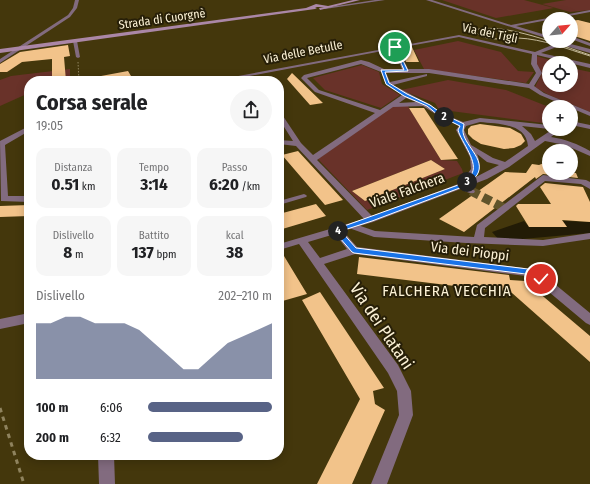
<!DOCTYPE html>
<html lang="it">
<head>
<meta charset="utf-8">
<style>
	:root { --surface:#fff; --page:#f6f6f6; --text:#202124; --muted:#757577; --accent:#586386 }
	body { margin:0; font-family:"Fira Sans Condensed",sans-serif; background:var(--page); color:var(--text); height:100vh; display:flex; flex-direction:column; font-size:15px; white-space:nowrap }
	* { box-sizing:border-box; margin:0 }
	p { font-size:13px; color:var(--muted) }
	.icon { flex:none; width:22px; height:22px; fill:none; stroke:currentColor; stroke-width:2; stroke-linecap:round; stroke-linejoin:round }
	.map { position:relative; flex:1; overflow:hidden }
	.drawer { position:absolute; left:24px; top:76px; width:260px; height:384px; display:flex; flex-direction:column; background:var(--surface); border-radius:16px; box-shadow:0 2px 10px #0003 }
	.drawer>* { flex:none }
	.needle { width:26px; rotate:63deg }
	.tools { position:absolute; left:542px; top:12px; display:grid; gap:8px }
	.tools a { display:grid; place-items:center; width:36px; height:36px; border-radius:50%; background:var(--surface); box-shadow:0 2px 10px #0003; font-size:20px }
	.pin { position:absolute; display:grid; place-items:center; width:34px; height:34px; color:#fff; margin:-17px; border:2px solid #fff; border-radius:50%; box-shadow:0 1px 4px #0007 }
	.km { position:absolute; width:20px; height:20px; margin:-10px; border-radius:50%; background:#222; color:#fff; font-size:11px; line-height:20px; text-align:center }
	.round { display:grid; place-items:center; flex:none; width:42px; height:42px; border-radius:21px; background:var(--page) }
	.headline { display:flex; align-items:center; justify-content:space-between; height:68px; padding:0 12px }
	h1 { font-size:22px; font-weight:700; line-height:30px }
	.metrics { display:grid; grid-template-columns:repeat(3,1fr); gap:6px; height:68px; padding:4px 12px }
	.metrics div { display:grid; align-content:center; border-radius:10px; background:var(--page); text-align:center }
	.metrics b { font-size:17px; font-weight:700 }
	.metrics small { font-size:11px; font-weight:400 }
	.metrics p { font-size:11px }
	.chart { height:112px; padding:8px 12px }
	.chart p { display:flex; justify-content:space-between }
	.chart svg { width:100%; height:72px; margin-top:4px; fill:var(--accent); opacity:.7 }
	ul { padding:0 12px; list-style:none; font-size:13px }
	li { display:grid; grid-template-columns:64px 48px 1fr; align-items:center; height:30px }
	li i { height:10px; border-radius:5px; background:var(--accent) }
	.map>svg:first-child { display:block }
	.green { fill:#693229; fill-rule:evenodd }
	.water { fill:#221b06 }
	.building { fill:#f2c38a }
	.lines { fill:none; stroke-linecap:round; stroke-linejoin:round }
	.pedestrian-tunnel { stroke:#60532a; stroke-width:9; stroke-dasharray:9 4.5; stroke-linecap:butt }
	.path-far1 { stroke:#8f835e; stroke-width:1; stroke-dasharray:1.5 1.5; stroke-linecap:butt }
	.path { stroke:#8f835e; stroke-width:3; stroke-dasharray:4.5 4.5; stroke-linecap:butt }
	.service { fill:#826b7f; fill-rule:evenodd }
	.pedestrian { fill:#826b7f; fill-rule:evenodd }
	.minor { fill:#826b7f; fill-rule:evenodd }
	.secondary { fill:#ab87a7; fill-rule:evenodd }
	.tram { stroke:#c5ba9a; stroke-width:1 }
	.route { fill:#1a73e8; stroke:#fff }
	.labels { text-anchor:middle; stroke-width:4; stroke-linejoin:round; paint-order:stroke }
	.far-street-label { font-size:12px; fill:#fcf2d6; stroke:#271f08 }
	.street-label { font-size:14px; fill:#fcf2d6; stroke:#271f08 }
	.neighbourhood-label { font-size:15px; letter-spacing:1px; fill:#fcf2d6; stroke:#271f08 }
	.near-street-label { font-size:17px; fill:#fcf2d6; stroke:#271f08 }
</style>
</head>
<body>
<div class="map">
<svg width="590" height="484" viewBox="0 0 590 484">
	<rect width="100%" height="100%" fill="#44370c"/>
	<!-- green -->
	<path class="green" d="M442,0h82l30,8 -58,10z
		M566,0h24v10l-20,2 -28,-8z
		M458,41l43,11 17,19 16,1 -8,11 -102,-14 -10,-19z
		M536,56l18,5 -5,2v22h22v-17l19,4v40l-41,-17 -14,-8 7,-14 -6,-8z
		M362,65l17,7 3,12 18,11 -19,13 -56,-18 -12,-12z
		M70,69v10l-2,2h-39v12l-29,13v-26l11,-4z
		M448,80l58,10 43,17v15l-6,1 -100,-13 -5,-2 -3,-5 -34,-13z
		M393,106h15l33,54 16,1 5,8 1,4 -96,37 -49,-51zM431,160l14,9 -80,32 -13,-10z"/>
	<!-- water -->
	<path class="water" d="M524,221l5,6h38l-4,-6 27,1v11l-90,8 -8,-9z"/>
	<!-- building -->
	<path class="building" d="M578,20l12,3v18l-19,-6v-14z
		M68,45l2,11 -6,1 2,24h-14v-22l-30,3 -15,10h-7v-8l20,-12z
		M412,47l7,15h-13l-5,-13z
		M128,71l6,10h-32l-1,-5z
		M292,73l31,30 -13,2 -23,-26z
		M409,108h15l34,51 -17,1z
		M480,124l30,4 11,6 4,7 -4,4 -7,3 -10,1 -23,-5 -8,-5 -5,-5v-5l3,-3z
		M298,151l45,49 -18,5 -43,-50z
		M431,160l14,9 -80,32 -13,-10z
		M549,161v12h27l2,5 -35,-4 -7,5 -1,-2 -71,55 -25,-13 66,-47 21,1 6,-9 7,1z
		M545,183l38,4 7,15v20l-28,-2 5,7h-38l-13,-21 2,-2h33l-11,-17z
		M316,204l10,12 -47,14v-16z
		M29,205v11l-29,1v-11z
		M279,251h2l26,43 -28,8z
		M359,257l150,18 1,5 15,1 65,55v26l-78,-69 -155,-19z
		M320,292l64,96 -11,3 2,13 10,6 -33,74h-35l43,-85 -58,-99z"/>
	<g class="lines">
		<!-- pedestrian-tunnel -->
		<path class="pedestrian-tunnel" d="M471,191l33,17"/>
		<!-- path-far1 -->
		<path class="path-far1" d="M78,62l1,19"/>
		<!-- path -->
		<path class="path" d="M0,408l24,76"/>
		<!-- service -->
		<path class="service" d="M75,40l2,1 3,16 -2,1 -2,-1 -3,-16z
			M304,194l2,1 1,1 -1,1 -27,8v-4z"/>
		<!-- pedestrian -->
		<path class="pedestrian" d="M543,175l43,5 4,2v7l-9,-5 -36,-3 -60,47 -1,9 59,3 47,-7v6l-47,7 -77,-3 -92,-6 -25,-9 -2,-2 5,-3 23,8 99,6 3,-12z
			M463,182l12,9 -1,2c-6,1 -12,-3 -15,-8z"/>
		<!-- minor -->
		<path class="minor" d="M75,0h4l-2,8 -7,9 -70,46v-4l68,-44 5,-7z
			M375,0h10l-60,9 -2,-1z
			M426,0h6l79,25 79,-15v2l-74,14 33,10v3z
			M547,24h2v5l-5,-3z
			M459,35l76,17 22,-9v-2h10v2l23,6v4l-28,-8 -21,8 49,11v4l-53,-13v9l5,9 -8,13 10,7 46,19v4l-50,-21 -11,-7 -100,-15h-43l4,9 37,-8v2l-34,9 38,20 10,8 22,9 17,-4 69,7v4l-27,-3 9,8 4,7 18,-12h9l-11,8c14,2 27,7 39,14v5l-25,-11 -20,-4 -36,26 -22,12 -114,43 -30,9 14,16 175,22 13,7 45,37v12l-4,-2 -49,-41 -11,-6 -171,-22 -31,10 74,101 13,26 2,24 -26,69h-16l28,-69 -2,-24 -9,-18 -89,-129 -20,6v-6l85,-25 -68,-73 -17,-2v-4l14,1 -14,-22v-7l2,1 20,30 12,12 62,-42 -60,-21 -14,-14 3,-3 57,-15 8,2 15,7h18l-9,-20 -170,32h-12zM459,37l73,17 -1,10 5,9 -7,11 -100,-15h-21l-10,-21zM361,64l20,8 5,13 16,10 -22,15 -61,-20 -12,-12zM406,98l10,4 -17,1zM423,106l14,9 22,11 -3,4 14,27 1,12 -10,14 -89,33 -55,-56 76,-53zM480,122c18,2 46,1 48,24l-23,16 -12,-4 -22,-13 -7,-15 2,-4zM477,154l10,8 12,3 -25,13c6,-8 7,-15 3,-24zM335,234l12,15 -27,9 -12,-16z
			M571,36l19,7v3l-19,-7z
			M571,121l19,4v4l-19,-4z
			M29,126v5l-24,14 3,51h21v6l-28,-1 -1,-60z
			M29,313v10l-29,6v-10z
			M98,455h16l1,29h-16z"/>
		<!-- secondary -->
		<path class="secondary" d="M353,0h7l-40,10 -1,-2 5,-1h-9l2,1 -2,1 -315,44v-4l306,-41 10,-4 12,2z"/>
		<!-- tram -->
		<path class="tram" d="M590,55c-31,-10 -85,-33 -116,-25 10,13 30,8 44,8 25,1 49,11 72,18"/>
	</g>
	<!-- route -->
	<path class="route" d="M396,46l12,25 -23,1 4,11 18,11 23,11 11,8 23,11c0,2 -1,4 -1,6 -1,14 24,29 14,45 -3,4 -8,8 -12,11l-93,35 -31,10 15,17 172,21 16,8v4h-5l-13,-7 -172,-21 -2,-1 -19,-22 128,-46c3,-3 7,-6 10,-9 9,-12 -10,-33 -13,-45l2,-4 -22,-11 -11,-9 -23,-10 -18,-12 -5,-14h23l-10,-23z"/>
	<g class="labels">
		<!-- far-street labels -->
		<g class="far-street-label">
			<text transform="translate(162 19) rotate(-8)" y="4">Strada di Cuorgnè</text>
			<text transform="translate(490 33) rotate(12)" y="4">Via dei Tigli</text>
			<text transform="translate(303 52) rotate(-11)" y="4">Via delle Betulle</text>
		</g>
		<!-- street labels -->
		<g class="street-label">
			<text transform="translate(407 190) rotate(-20)" y="5">Viale Falchera</text>
			<text transform="translate(470 251) rotate(7)" y="5">Via dei Pioppi</text>
		</g>
		<!-- neighbourhood labels -->
		<g class="neighbourhood-label">
			<text x="447" y="296">FALCHERA VECCHIA</text>
		</g>
		<!-- near-street labels -->
		<g class="near-street-label">
			<text transform="translate(382 326) rotate(56)" y="6">Via dei Platani</text>
		</g>
	</g>
</svg>
<div class="tools">
<a><svg class="needle" viewBox="-14 -14 28 28"><path d="M0-13l5 13h-10z" fill="#e53935"/><path d="M0 13l5-13h-10z" fill="#757577"/></svg></a>
<a><svg class="icon" aria-label="locate" viewBox="0 0 24 24"><circle cx="12" cy="12" r="6"/><path d="M12 2v4M12 18v4M2 12h4M18 12h4"/></svg></a>
<a>+</a>
<a>−</a>
</div>
<div class="pin" style="left:395px;top:47px;background:#1e9e55"><svg class="icon" aria-label="arrive" viewBox="0 0 24 24"><path d="M6 21V4h12l-3 4 3 4H6"/></svg></div>
<div class="pin" style="left:541px;top:279px;background:#d93025"><svg class="icon" aria-label="check" viewBox="0 0 24 24"><path d="M5 12l5 5 9-10"/></svg></div>
<b class="km" style="left:444px;top:117px">2</b>
<b class="km" style="left:467px;top:182px">3</b>
<b class="km" style="left:338px;top:231px">4</b>
<section class="drawer">
<div class="headline"><div><h1>Corsa serale</h1><p>19:05</p></div><a class="round"><svg class="icon" aria-label="share" viewBox="0 0 24 24"><path d="M12 15V3M7 8l5-5 5 5M5 13v7h14v-7"/></svg></a></div>
<div class="metrics">
<div><p>Distanza</p><b>0.51<small> km</small></b></div>
<div><p>Tempo</p><b>3:14</b></div>
<div><p>Passo</p><b>6:20<small> /km</small></b></div>
</div>
<div class="metrics">
<div><p>Dislivello</p><b>8<small> m</small></b></div>
<div><p>Battito</p><b>137<small> bpm</small></b></div>
<div><p>kcal</p><b>38</b></div>
</div>
<div class="chart"><p><span>Dislivello</span>202–210 m</p>
<svg viewBox="0 0 160 44" preserveAspectRatio="none"><path d="M0 44V10L10 10L20 6L30 6L40 10L50 10L60 10L70 14L80 22L90 30L100 38L110 38L120 30L130 22L140 18L150 14L160 10V44z"/></svg>
</div>
<ul>
<li><b>100 m</b>6:06<i style="width:100%"></i></li>
<li><b>200 m</b>6:32<i style="width:77%"></i></li>
</ul>
</section>
</div>
</body>
</html>
